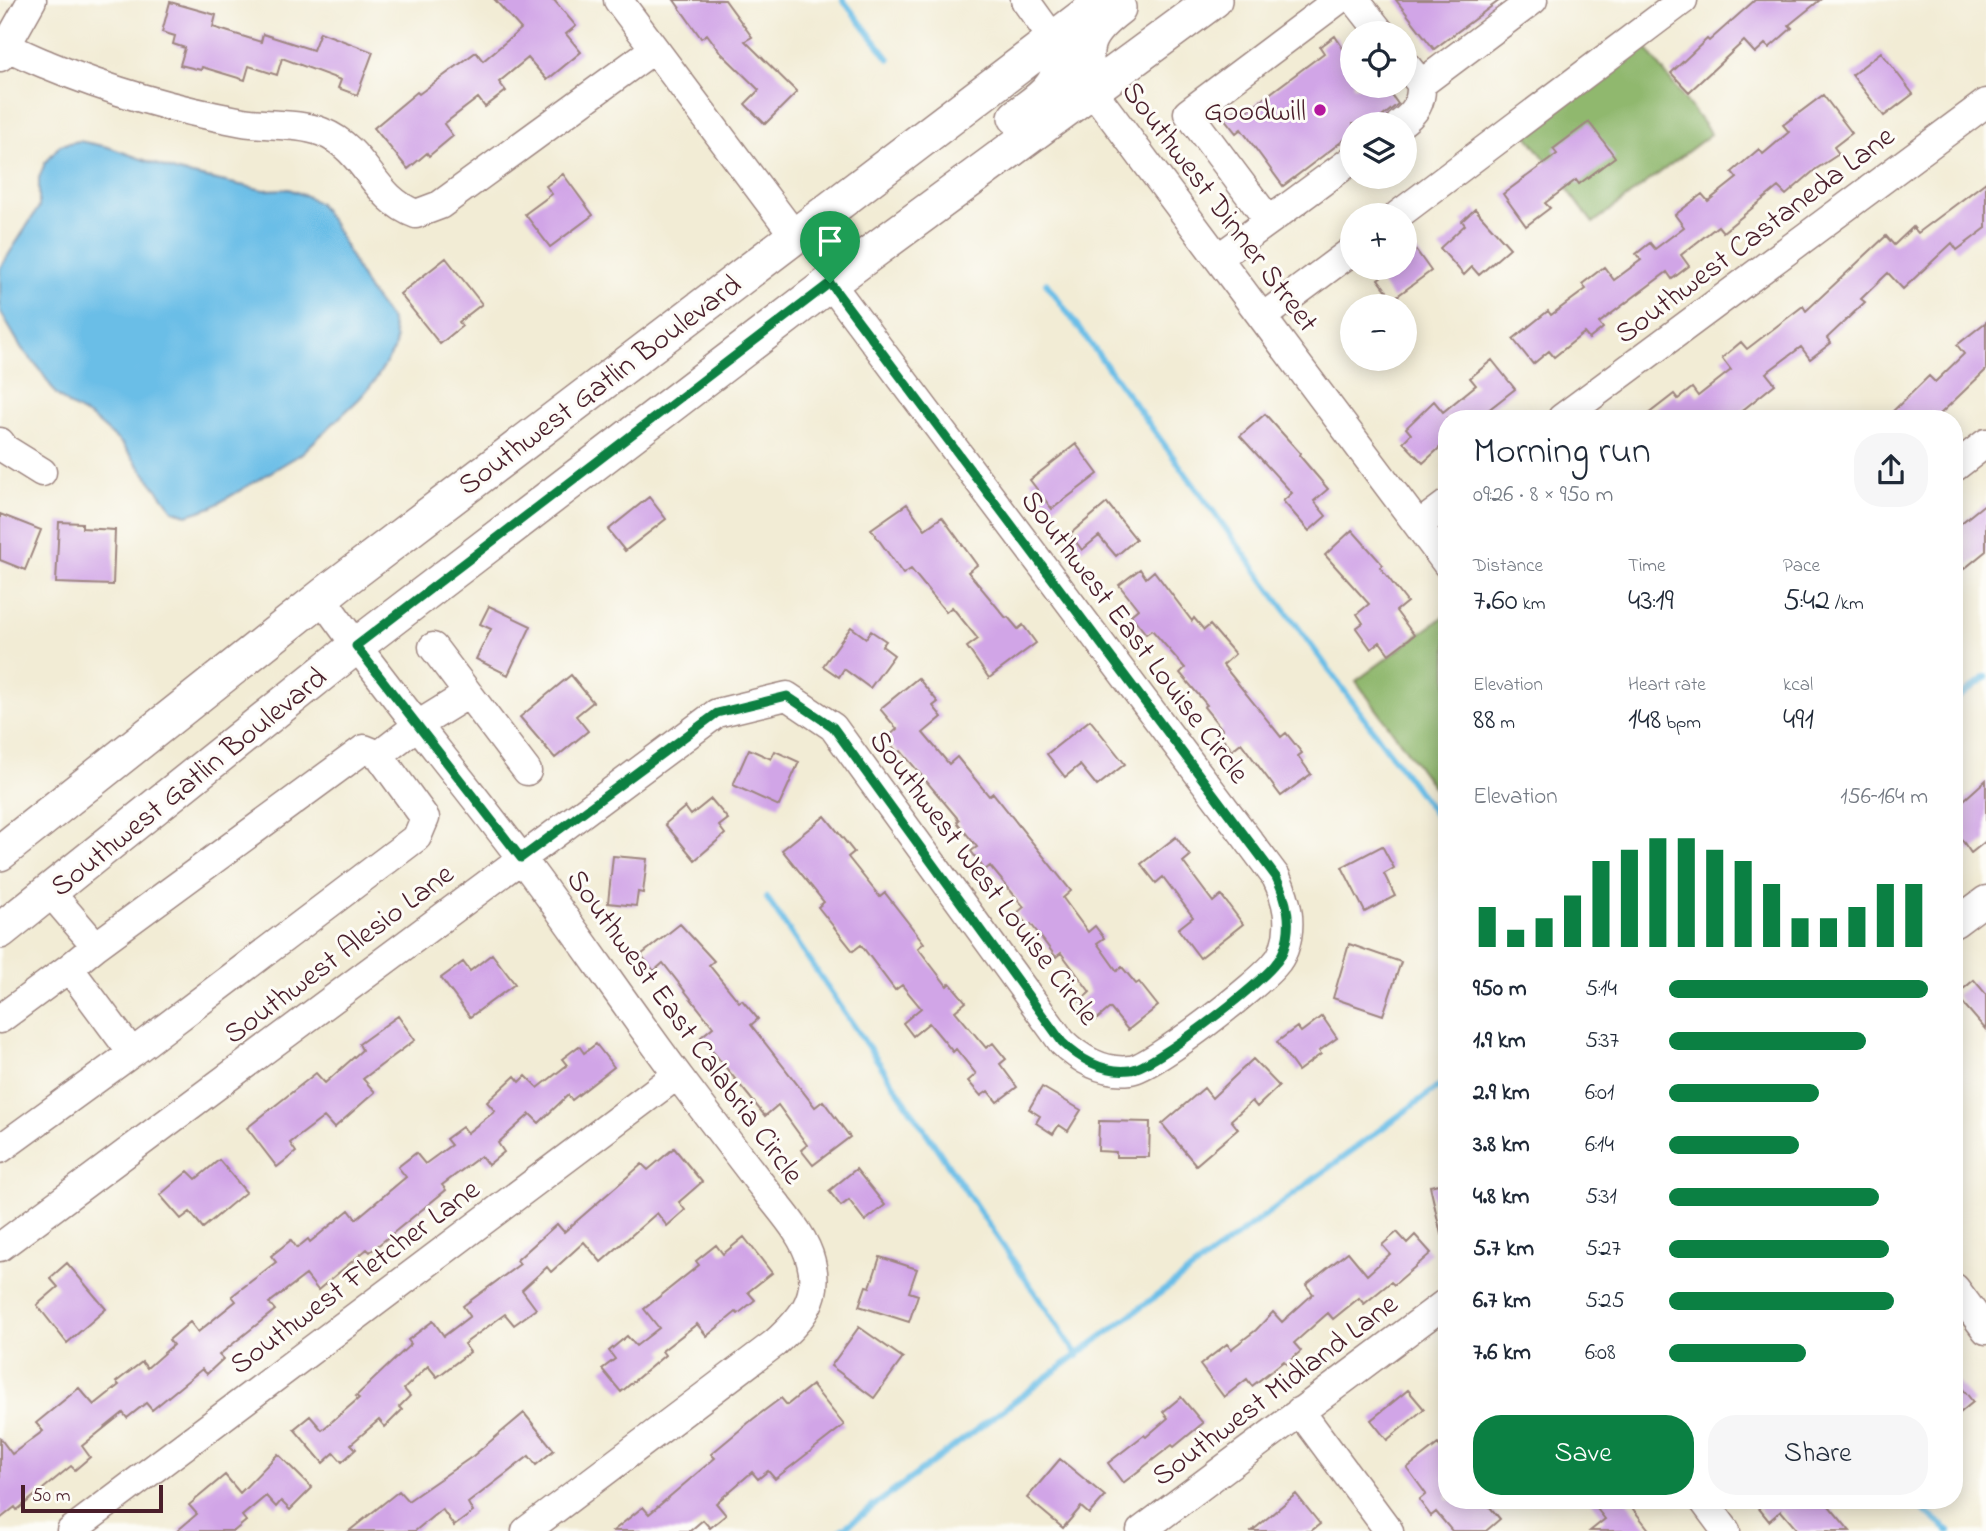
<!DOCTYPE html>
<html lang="en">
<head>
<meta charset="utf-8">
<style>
	:root { --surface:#fff; --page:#f6f6f7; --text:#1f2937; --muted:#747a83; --accent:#0b8043 }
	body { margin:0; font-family:"Indie Flower",sans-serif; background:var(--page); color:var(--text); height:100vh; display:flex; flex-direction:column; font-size:26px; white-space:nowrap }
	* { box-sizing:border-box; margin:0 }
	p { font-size:23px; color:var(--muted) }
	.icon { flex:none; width:38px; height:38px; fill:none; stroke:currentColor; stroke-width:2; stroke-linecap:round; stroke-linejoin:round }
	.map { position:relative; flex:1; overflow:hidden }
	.drawer { position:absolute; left:1438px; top:410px; width:525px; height:1099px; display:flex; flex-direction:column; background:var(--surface); border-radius:28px; box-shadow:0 4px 18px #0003 }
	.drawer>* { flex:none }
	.controls { position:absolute; left:1340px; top:21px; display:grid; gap:14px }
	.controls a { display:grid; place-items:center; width:77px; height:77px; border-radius:50%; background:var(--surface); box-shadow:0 4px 18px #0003; font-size:35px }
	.scale { position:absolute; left:21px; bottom:18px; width:142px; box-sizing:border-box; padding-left:7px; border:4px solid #4a1f2b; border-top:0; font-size:19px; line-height:24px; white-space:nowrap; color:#4a1f2b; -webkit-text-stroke:5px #fdfcf7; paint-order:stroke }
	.pin { position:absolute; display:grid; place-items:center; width:60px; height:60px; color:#fff; margin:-72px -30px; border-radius:50% 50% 50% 0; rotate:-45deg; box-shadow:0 0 7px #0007 }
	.pin .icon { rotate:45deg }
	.round { display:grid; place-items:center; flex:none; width:74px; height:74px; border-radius:28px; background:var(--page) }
	.headline { display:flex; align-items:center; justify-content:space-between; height:119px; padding:0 35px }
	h1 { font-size:38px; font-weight:600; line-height:52px }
	.figures { display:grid; grid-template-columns:repeat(3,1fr); gap:10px; height:119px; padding:7px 35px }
	.figures div { display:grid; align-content:center }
	.figures b { font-size:30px; font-weight:600 }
	.figures small { font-size:19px; font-weight:400 }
	.figures p { font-size:19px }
	.chart { height:196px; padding:14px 35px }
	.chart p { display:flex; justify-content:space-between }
	.chart svg { width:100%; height:126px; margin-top:7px; stroke:var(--accent); stroke-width:6 }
	.cta { display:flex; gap:14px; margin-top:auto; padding:14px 35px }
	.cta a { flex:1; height:80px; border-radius:28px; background:var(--accent); color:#fff; font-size:28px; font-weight:600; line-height:80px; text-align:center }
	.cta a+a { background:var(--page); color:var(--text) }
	ul { padding:0 35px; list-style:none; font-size:23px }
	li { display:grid; grid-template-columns:112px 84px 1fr; align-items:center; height:52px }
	li i { height:18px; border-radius:9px; background:var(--accent) }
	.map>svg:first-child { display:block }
	.forest { fill:#90b86e; stroke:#6d6c4c; stroke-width:2 }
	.water { fill:#6bbee7; stroke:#5a6e89; stroke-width:2 }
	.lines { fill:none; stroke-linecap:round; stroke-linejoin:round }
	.stream { stroke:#6bbee7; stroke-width:6 }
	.building { fill:#d1a5e7 }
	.minor-casing { stroke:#9e8680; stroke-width:31 }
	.major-casing { stroke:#9e8680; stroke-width:38 }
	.minor { stroke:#fff; stroke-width:28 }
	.major { stroke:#fff; stroke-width:35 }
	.route-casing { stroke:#fff; stroke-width:14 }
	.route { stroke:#0b8043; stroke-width:9 }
	.poi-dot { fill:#b5179e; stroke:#fdfcf7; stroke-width:2.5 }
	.labels { text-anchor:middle; stroke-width:6; stroke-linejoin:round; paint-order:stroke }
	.poi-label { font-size:30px; fill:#4a1f2b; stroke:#fdfcf7; text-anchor:end }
	.street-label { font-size:30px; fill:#4a1f2b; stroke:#fdfcf7 }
</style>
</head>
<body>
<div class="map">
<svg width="1986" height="1531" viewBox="0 0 1986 1531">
	<rect width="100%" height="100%" fill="#fdfcf7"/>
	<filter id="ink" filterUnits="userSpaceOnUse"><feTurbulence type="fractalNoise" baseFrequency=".0143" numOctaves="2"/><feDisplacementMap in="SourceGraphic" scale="14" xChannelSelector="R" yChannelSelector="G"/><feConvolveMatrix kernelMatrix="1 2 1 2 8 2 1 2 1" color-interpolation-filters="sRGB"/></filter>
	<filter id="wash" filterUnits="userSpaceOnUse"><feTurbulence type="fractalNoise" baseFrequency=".00686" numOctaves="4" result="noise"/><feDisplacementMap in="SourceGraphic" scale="28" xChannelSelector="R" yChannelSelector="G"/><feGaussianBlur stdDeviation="1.57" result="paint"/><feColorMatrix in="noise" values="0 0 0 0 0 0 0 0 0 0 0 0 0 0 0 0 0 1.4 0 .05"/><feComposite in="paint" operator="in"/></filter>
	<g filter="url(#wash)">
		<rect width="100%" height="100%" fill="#f2ecd5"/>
		<!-- forest -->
		<path class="forest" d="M1640,40l71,94 -118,89 -70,-93z
			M1447,614v192l-91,-125z"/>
		<!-- water -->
		<path class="water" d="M79,141l29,6 70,25 86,18 25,-1 17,7 13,8 16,23 32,61 24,32 5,20 -2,10 -20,32 -14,16 -59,56 -89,53 -25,8 -14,-5 -52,-67 -29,-25 -23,-13 -13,-11 -17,-26 -17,-19 -22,-38v-43l39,-61v-29l6,-15 15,-18z"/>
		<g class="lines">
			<!-- stream -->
			<path class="stream" d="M843,0l46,59
				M1046,283l401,548
				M1955,700l31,-23
				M767,898l311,458
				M1911,1500l38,31
				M840,1531l607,-451"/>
		</g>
		<g id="blocks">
			<!-- building -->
			<path class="building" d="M495,0h59l22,26 -10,8 15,18 -34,28 -19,-22 -29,24 7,9 -21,16 -7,-9 -34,26 9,12 -24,20 -2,-3 -19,16 -34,-41 43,-36 2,2 57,-42 7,9 38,-32z
				M674,0h51l27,37 -7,4 52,51 -32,32 -20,-20 14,-14 -38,-37 -14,-19 -6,4z
				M1396,0h104l-66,49z
				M1755,0h65l-31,25 3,3 -23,20 -4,-4 -10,9 -11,-12 -55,51 -18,-19 36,-34 2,2z
				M170,2l46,13 -3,12 48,15 2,-8 50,16 7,-18 53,20 -16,43 -19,-7 3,-8 -59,-22 -5,17 -28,-9 -4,14 -43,-13 -1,3 -21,-5 5,-17 -12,-4 2,-8 -13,-4z
				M1335,36l18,28v22h32l13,18 -25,20h-20v9l-70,53 -42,-57 -5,4 -12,-15 16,-11 4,6 80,-60 -4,-6z
				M1881,52l32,42 -29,22 -32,-41z
				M1823,95l29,38 -18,14 5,7 -23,15 -30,26 -8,-8 -55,45 -5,-6 -37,29 8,11 -17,13 -5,-7 -68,51 4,5 -14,11 -5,-6 -30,24 -5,-6 -16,13 -20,-25 35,-28 3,4 35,-26 -4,-5 22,-17 10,13 27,-20 -5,-6 14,-11 5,6 29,-22 -9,-12 27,-21 6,7 29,-23 -5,-6 27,-23 4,5 26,-22 -6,-7z
				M1589,122l26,35 -36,27 -3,-4 -31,23 5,5 -24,18 -23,-32 54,-40 -4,-5z
				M563,174l30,41 -43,32 -25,-33 27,-20 -6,-8z
				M1986,182v46l-29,22 -5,-7 -49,46 -15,-16 -27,26 4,3 -38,36 4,5 -21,16 -9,-12 -35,26 9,11 -42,34h-90l31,-24 4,5 14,-11 6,8 33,-26 -9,-12 19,-16 6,7 56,-43 3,5 80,-75 8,9 19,-18 5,6z
				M1475,209l35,39 -31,27 -7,-8 -8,8 -24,-27 25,-23 -3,-4z
				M1416,250l15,21 -38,28 -15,-20 15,-11h12v-10z
				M446,258l36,46 -23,18 3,4 -22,18 -40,-50z
				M1986,322v48l-50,48h-50l43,-42 6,6 29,-28 -7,-9z
				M1492,360l23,29 -37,29h-31v23l-24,22 -20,-21 8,-8 -5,-6 28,-27 9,11 33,-27 -6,-7z
				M1265,414l35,39 -1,2 29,34 -14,12 12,15 -17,15 -26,-30 9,-8 -52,-57z
				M1076,444l22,30 -46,35 -22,-29z
				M649,497l17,22 -41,32 -17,-21z
				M1107,503l29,36 -20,17 -17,-20 -17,14 -12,-16z
				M1986,503v48l-22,18 -9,-12v-29z
				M907,504l18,25 17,-12 35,48 -9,7 38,46 2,-1 10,12 5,-4 13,18 -47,35 -22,-31 11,-8 -26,-32 -6,5 -35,-43 -8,5 -32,-45z
				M0,514l41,16 -16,40 -25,-10z
				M59,522l23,1v5l33,2 -2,55 -57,-2z
				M1352,530l31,35 -3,2 27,35 -11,9 18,24 -25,19 -9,-12 -9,7 -15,-21 7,-5 -6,-9 12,-10 -44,-49z
				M1140,569l6,9 8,-7 38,50 2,-3 10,12 6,-5 25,29 -12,11 58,72 5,-4 16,20 -4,3 13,18 -30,22 -40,-53 -9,7 -14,-18 4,-3 -18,-22 3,-2 -27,-32 5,-5 -33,-38 -6,4 -15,-19 7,-6 -19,-24z
				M489,606l42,20 -23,49 -32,-16 15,-30 -11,-5z
				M851,627l15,11 5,-7 15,10 -4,5 12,9 -24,33 -26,-19 -5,8 -16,-11z
				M571,675l22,27 -17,14 12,15 -33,27 -35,-41z
				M918,678l20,24 -5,4 9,11 -19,16 26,31 8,-7 32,39 4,-3 78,98 -8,7 25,34 7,-6 9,12 -7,5 20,28 5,-4 14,17 3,-2 19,24 -30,24 -18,-22 -14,12 -16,-19 10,-9 -29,-39 -5,4 -25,-33 -3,2 -11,-13 7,-6 -34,-41 -5,4 -14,-19 6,-4 -20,-25 2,-2 -58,-69 -3,2 -12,-14 11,-10 -17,-20z
				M1090,720l35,44 -28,22 -17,-21 -15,12 -18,-23z
				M749,749l22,10 4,-8 24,11 -20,44 -46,-21z
				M1986,780v61l-15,12 -9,-13 -7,6v-38z
				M711,799l17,20 -9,7 6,8 -30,26 -30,-36 20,-17 6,8z
				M825,816l29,36 -6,5 32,40 5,-4 39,50 -6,5 29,38 3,-3 16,19 -11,9 31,37 7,-5 13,16 -6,5 17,23 -20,15 -9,-11 -7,5 -13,-15 8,-7 -20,-25 -3,3 -24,-29 -16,13 -10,-13 18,-15 -19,-23 -7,5 -34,-45 -8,6 -35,-44 6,-5 -42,-52z
				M1176,837l14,19 -7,6 30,40 8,-7 22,29 -43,34 -22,-29 15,-12 -30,-40 -7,6 -15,-19z
				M1382,846l12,22 -10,6 11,22 -30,16 -23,-45z
				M613,856l34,3 -4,34 -5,-1 -2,14 -28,-3z
				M680,924l34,37 -5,4 30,37 3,-2 16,19 -7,6 64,82 8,-6 27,36 -37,28 -12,-15 6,-5 -29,-40 -13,11 -64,-79 12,-10 -50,-64 -9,8 -13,-16z
				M1349,944l52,18 -18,53 -50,-17z
				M492,954l23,30 -45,33 -29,-39 22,-16 7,9z
				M1974,980l12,14v36l-30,-35z
				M398,1016l17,24 -52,39 12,13 -41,36 -10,-11 -34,26 6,9 -19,15 -30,-39 69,-55 9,10 37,-33 -3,-6z
				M1322,1016l15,22 -18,13 2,3 -23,17 -21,-29 20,-15 4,5z
				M596,1044l18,23 -42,33 -4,-5 -29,28 -9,-9 -32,29 6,9 -16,13 -7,-9 -39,29 4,5 -76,62 -3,-3 -49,41 -12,-15 -37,28 6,7 -56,45 4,4 -16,15 -5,-5 -50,41 -6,-7 -19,15 -4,-5 -41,33 8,11 -15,13 -4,-4 -54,44 -2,-3 -15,12v-81l12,16 31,-23 -7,-8 43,-35 15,17 25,-20 -3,-3 26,-20 5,6 26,-23 -4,-5 21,-18 8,10 38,-31 -4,-5 44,-34 -5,-6 20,-16 6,8 11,-9 2,3 39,-32 7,9 50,-42 -8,-10 18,-14 9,11 26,-19 -5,-6 16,-12 5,6 28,-22 -8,-9 28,-26 5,6 6,-6 12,12 29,-23 -5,-6 17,-13 5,7z
				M1253,1059l26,27 -22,21 -5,-6 -21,19 7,9 -42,36 -34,-41 42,-36 8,10z
				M1042,1087l39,23 -13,21 -9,-6 -6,9 -17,-11 4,-7 -11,-7z
				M1099,1121l51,1 -1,35h-33v-5l-18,-1z
				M674,1148l28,34 -23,20 6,8 -18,16 -10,-13 -56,49 -17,-20 -33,30 -4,-5 -25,23 14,19 -22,16 -9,-11 -41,30 6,8 -33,25 -9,-11 -24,23 6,7 -11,11 3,3 -17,17 -6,-7 -28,24 5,5 -14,13 -8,-9 -11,10 -29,-34 16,-13 12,14 37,-32 -3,-2 55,-52 -3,-4 25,-19 11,15 26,-20 -7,-10 57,-42 -3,-4 40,-36 7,8 78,-68 6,6z
				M219,1160l27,32 -43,36 -13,-16 -9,7 -21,-24 28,-24 8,8z
				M856,1169l29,36 -20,16 -16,-21 -8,6 -12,-15z
				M1447,1182v51l-6,1 -11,-48z
				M1397,1232l10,11 8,-8 16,18 -37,32 -3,-3 -27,22 -5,-6 -26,21 -5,-6 -34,30 7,8 -15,13 -2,-3 -32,25 -5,-7 -23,18 -24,-32 27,-21 4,5 25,-19 17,-18 9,10 31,-28 -7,-9 42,-33 19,23 23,-21 -8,-9z
				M744,1237l28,36 -24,19 7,8 -17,14 -2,-2 -29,24 -10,-12 -35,27 3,4 -44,37 -19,-23 13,-10 -6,-8 18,-15 9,10 23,-18 -15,-19 55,-44 -3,-4 20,-16 7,9z
				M880,1257l37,12 -8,23 9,3 -9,27 -50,-16 7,-20 4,1z
				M67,1263l39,46 -39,34 -30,-38 21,-18 -8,-9z
				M859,1327l44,31 -29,40 -43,-32z
				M1955,1379l18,23 -18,15z
				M812,1385l32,40 -69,54 -7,-8 -10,8 -6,-7 -36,31 10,12 -16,13 -7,-8 -13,11h-77l30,-24 6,7 66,-56 -4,-4 42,-35 28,-21 6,7z
				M1408,1390l16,19 -37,31 -16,-20z
				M1181,1397l22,26 -29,24 -2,-2 -49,38 -15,-20 36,-28 2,2 22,-19 -5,-6z
				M524,1413l30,37 -18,15 -7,-9 -61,47 5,9 -19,14 -12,-17 -27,22h-66l50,-40 9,10 65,-45z
				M1438,1444l9,13v43h37l16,19 -14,12h-34l-16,-19 -5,4 -12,-16 7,-6 -19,-26z
				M278,1454l34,34 -22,22 -9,-9 -5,6 -10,-11 -24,20 4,5 -12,10h-57l20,-17 -8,-9 36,-30 15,18z
				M1060,1459l45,37 -16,18 -8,-7 -18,21 -36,-30z
				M1296,1494l24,30 -9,7h-59z
				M1590,1500h36l24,31h-60l15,-12z
				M1752,1500h72l26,31h-52l-17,-20 -12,10z"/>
		</g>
	</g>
	<g filter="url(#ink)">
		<use href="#blocks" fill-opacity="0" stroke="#9e8680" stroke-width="2"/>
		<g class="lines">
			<!-- minor casing -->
			<g class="minor-casing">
				<path id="minor" d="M618,0l176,235
					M1025,0l28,39
					M1338,0l-150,113 81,108 84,-62
					M1355,0l26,33
					M0,42c15,10 32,16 48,23 62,26 129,45 195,57 25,4 55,1 79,10 45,18 50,66 94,82l24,-9 214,-156
					M0,57l32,-57
					M1405,64l16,20 112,-84
					M1092,90l355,474
					M1400,124c15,-11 22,-21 21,-40
					M1398,215l285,-215
					M1218,258l51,-37
					M1263,317l90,-67
					M1562,418l424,-315
					M0,442l5,7 37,23
					M1955,467l31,-24
					M1419,525l28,-21
					M321,597c63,90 134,173 200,261 55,73 106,150 161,223 28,37 56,74 84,110 16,21 39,45 45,71 10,37 -11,58 -36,81l-249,188
					M433,647l94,124
					M379,755l39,-30 50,-31
					M49,891l47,55 -27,22 63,85 285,-216 8,-19 -46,-63 -15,-6 -268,197
					M1955,923l31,-23
					M0,1019l69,-51
					M0,1149l132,-96
					M0,1247l717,-534 70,-17 46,31 229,315c19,18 41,31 68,28 22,-2 131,-87 146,-107 3,-3 6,-9 8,-14 9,-26 3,-49 -8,-72l-446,-594
					M1955,1288l31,42
					M1300,1411l89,120
					M1703,1500l23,31
					M71,1531l606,-456
					M1141,1531l306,-229"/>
			</g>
			<!-- major casing -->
			<g class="major-casing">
				<path id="major" d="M1092,90c-12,-42 -9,-55 26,-82
					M1016,117c31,-23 55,-36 37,-78
					M0,853l337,-268 768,-585
					M0,931l356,-285 474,-363 384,-283"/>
			</g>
			<!-- minor -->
			<use href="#minor" class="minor"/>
			<!-- major -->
			<use href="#major" class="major"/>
		</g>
	</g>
	<g class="lines" filter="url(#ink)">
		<!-- route casing -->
		<g class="route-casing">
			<path id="route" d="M830,283l446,594c11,23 17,46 8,72 -2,5 -5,11 -8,14 -15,21 -124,105 -146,107 -27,3 -49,-10 -68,-28l-229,-315 -46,-31 -70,17 -196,145 -165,-212z"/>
		</g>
		<!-- route -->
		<use href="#route" class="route"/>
	</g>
	<!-- markers -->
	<circle class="poi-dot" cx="1320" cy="110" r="7"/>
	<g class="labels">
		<!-- poi labels -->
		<g class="poi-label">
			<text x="1306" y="120">Goodwill</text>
		</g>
		<!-- street labels -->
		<g class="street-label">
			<text transform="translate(1221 206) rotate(53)" y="10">Southwest Dinner Street</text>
			<text transform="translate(1754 234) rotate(-37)" y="10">Southwest Castaneda Lane</text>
			<text transform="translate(599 384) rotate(-37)" y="10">Southwest Gatlin Boulevard</text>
			<text transform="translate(1136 636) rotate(53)" y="10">Southwest East Louise Circle</text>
			<text transform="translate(188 781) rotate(-39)" y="10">Southwest Gatlin Boulevard</text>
			<text transform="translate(985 877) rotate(53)" y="10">Southwest West Louise Circle</text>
			<text transform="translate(338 953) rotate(-37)" y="10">Southwest Alesio Lane</text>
			<text transform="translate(686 1026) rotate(54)" y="10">Southwest East Calabria Circle</text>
			<text transform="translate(354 1276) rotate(-37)" y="10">Southwest Fletcher Lane</text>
			<text transform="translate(1274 1389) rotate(-37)" y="10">Southwest Midland Lane</text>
		</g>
	</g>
</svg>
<div class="controls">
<a><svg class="icon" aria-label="locate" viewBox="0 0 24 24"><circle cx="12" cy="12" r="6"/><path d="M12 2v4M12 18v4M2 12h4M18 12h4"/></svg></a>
<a><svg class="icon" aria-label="layers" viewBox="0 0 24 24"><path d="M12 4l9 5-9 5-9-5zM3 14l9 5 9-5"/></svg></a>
<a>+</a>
<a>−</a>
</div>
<div class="scale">50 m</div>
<div class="pin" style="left:830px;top:283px;background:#1e9e55"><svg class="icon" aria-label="arrive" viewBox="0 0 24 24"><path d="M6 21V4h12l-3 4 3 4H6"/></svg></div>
<section class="drawer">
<div class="headline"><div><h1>Morning run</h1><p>09:26 · 8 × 950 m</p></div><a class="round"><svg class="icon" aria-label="share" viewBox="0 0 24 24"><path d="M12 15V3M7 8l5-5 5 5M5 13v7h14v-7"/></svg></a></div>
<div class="figures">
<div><p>Distance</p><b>7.60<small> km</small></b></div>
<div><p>Time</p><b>43:19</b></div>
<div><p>Pace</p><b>5:42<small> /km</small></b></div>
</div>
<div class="figures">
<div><p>Elevation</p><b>88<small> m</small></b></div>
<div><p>Heart rate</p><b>148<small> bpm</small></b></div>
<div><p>kcal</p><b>491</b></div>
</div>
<div class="chart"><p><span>Elevation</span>156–164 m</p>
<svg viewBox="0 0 160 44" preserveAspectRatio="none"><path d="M5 44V30M15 44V38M25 44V34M35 44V26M45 44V14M55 44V10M65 44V6M75 44V6M85 44V10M95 44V14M105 44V22M115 44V34M125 44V34M135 44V30M145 44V22M155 44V22"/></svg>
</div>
<ul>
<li><b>950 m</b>5:14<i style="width:100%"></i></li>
<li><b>1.9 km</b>5:37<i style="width:76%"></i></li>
<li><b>2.9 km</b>6:01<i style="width:58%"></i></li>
<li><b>3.8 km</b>6:14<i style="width:50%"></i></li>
<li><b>4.8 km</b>5:31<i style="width:81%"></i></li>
<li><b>5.7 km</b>5:27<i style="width:85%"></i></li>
<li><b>6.7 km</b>5:25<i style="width:87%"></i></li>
<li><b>7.6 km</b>6:08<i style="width:53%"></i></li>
</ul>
<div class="cta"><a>Save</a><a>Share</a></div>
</section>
</div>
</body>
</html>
